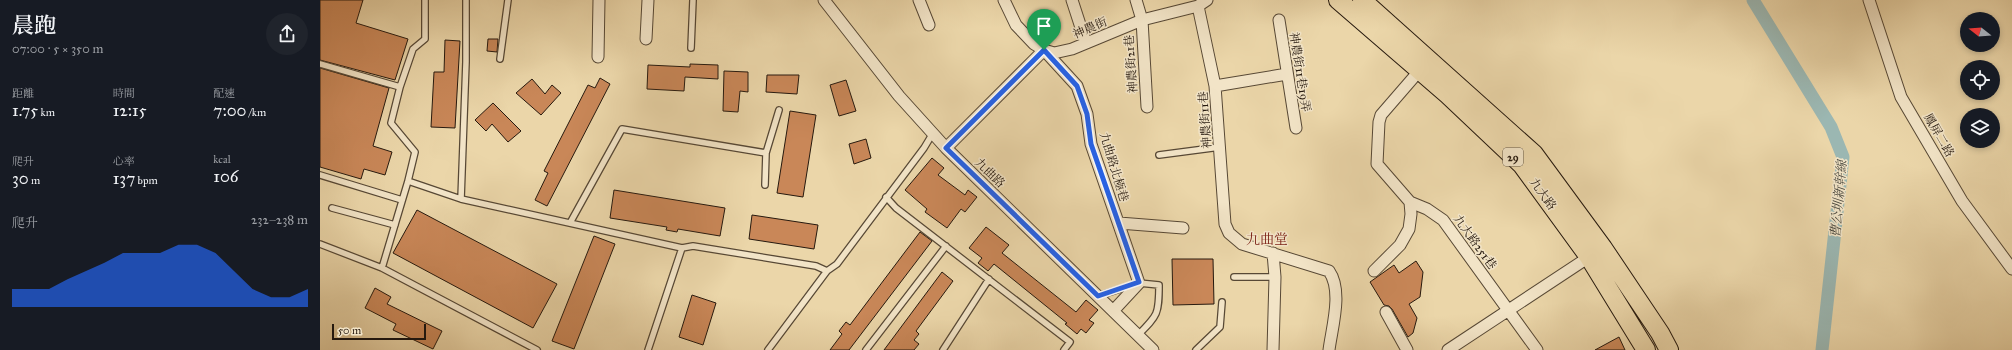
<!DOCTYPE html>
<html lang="zh-TW">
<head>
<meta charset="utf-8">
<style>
	:root { --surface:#171b24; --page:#20242c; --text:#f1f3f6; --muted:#9ea1a6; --accent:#2563eb }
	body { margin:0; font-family:"IM FELL Great Primer","Noto Serif TC",serif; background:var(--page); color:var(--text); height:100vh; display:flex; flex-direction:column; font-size:15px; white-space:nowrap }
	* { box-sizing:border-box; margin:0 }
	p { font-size:13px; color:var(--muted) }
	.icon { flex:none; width:22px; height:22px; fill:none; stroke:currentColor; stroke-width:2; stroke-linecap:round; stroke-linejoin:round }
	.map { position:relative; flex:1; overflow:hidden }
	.sheet { display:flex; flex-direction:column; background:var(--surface); width:320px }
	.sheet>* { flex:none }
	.needle { width:26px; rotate:287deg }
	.tools { position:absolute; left:1640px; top:12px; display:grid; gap:8px }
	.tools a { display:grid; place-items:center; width:40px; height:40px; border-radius:50%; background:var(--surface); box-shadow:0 2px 6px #0003; font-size:20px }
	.scale { position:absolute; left:12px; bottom:10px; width:94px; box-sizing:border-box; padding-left:4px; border:2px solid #26190e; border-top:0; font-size:11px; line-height:14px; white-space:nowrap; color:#26190e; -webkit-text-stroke:3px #f2e4c7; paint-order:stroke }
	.pin { position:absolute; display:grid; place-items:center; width:34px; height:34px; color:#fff; margin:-41px -17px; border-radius:50% 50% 50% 0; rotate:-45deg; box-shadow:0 0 4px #0007 }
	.pin .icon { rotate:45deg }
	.round { display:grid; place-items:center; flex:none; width:42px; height:42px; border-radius:21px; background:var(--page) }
	.summary { display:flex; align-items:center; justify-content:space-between; height:68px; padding:0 12px }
	h1 { font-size:22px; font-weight:600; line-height:30px }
	.figures { display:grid; grid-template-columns:repeat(3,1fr); gap:6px; height:68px; padding:4px 12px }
	.figures div { display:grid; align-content:center }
	.figures b { font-size:17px; font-weight:600 }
	.figures small { font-size:11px; font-weight:400 }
	.figures p { font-size:11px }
	.chart { height:112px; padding:8px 12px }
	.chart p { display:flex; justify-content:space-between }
	.chart svg { width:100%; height:72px; margin-top:4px; fill:var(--accent); opacity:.7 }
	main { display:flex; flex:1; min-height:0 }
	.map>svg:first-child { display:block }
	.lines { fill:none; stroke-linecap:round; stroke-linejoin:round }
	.canal { stroke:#9bb7b2; stroke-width:13 }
	.building { fill:#c98758; stroke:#26190e }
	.lane-casing { stroke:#574835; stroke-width:8 }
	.street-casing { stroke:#574835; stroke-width:13 }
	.primary-casing { stroke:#26190e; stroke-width:20 }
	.lane { stroke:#f2e4c7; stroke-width:5.5 }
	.street { stroke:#f2e4c7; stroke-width:11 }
	.primary { stroke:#ebd6a9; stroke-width:18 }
	.route-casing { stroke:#fff; stroke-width:8 }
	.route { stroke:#2563eb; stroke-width:5 }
	.labels { text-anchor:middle; stroke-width:3; stroke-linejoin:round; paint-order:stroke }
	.shield { fill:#f2e4c7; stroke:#635646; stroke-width:1 }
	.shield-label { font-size:11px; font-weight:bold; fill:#26190e }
	.street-label { font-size:12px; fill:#26190e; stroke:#f2e4c7 }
	.water-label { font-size:13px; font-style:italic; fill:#49483f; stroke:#f2e4c7 }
	.quarter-label { font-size:14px; fill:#7a1f14; stroke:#f2e4c7 }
</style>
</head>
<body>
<main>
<section class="sheet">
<div class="summary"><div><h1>晨跑</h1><p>07:00 · 5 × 350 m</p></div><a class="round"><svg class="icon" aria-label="share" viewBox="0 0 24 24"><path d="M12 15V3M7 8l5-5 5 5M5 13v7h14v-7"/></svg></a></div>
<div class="figures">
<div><p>距離</p><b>1.75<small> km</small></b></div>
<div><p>時間</p><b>12:15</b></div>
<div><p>配速</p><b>7:00<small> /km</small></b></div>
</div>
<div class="figures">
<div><p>爬升</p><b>30<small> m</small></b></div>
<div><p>心率</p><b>137<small> bpm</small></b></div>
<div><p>kcal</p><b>106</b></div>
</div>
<div class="chart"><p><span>爬升</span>232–238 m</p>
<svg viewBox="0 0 160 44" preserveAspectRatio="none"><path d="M0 44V33L10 33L20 33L30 27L40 22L50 17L60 11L70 11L80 11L90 6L100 6L110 11L120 22L130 33L140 38L150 38L160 33V44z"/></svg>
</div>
</section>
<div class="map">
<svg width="1692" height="350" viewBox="0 0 1692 350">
	<rect width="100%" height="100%" fill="#ebd6a9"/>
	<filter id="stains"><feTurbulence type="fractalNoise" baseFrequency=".005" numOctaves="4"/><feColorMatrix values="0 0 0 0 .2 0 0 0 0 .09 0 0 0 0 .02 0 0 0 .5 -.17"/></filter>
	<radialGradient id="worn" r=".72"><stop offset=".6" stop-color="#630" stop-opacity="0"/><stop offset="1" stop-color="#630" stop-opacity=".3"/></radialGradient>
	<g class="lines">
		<!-- canal -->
		<path class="canal" d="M1433,0l78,127 12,30 -21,193"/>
	</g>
	<!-- building -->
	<path class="building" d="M0,0h43l-7,23 52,16 -13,41 -75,-20z
		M168,39h10l-1,13 -10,-1z
		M125,40l15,1 -5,87 -24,-1 3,-55h10z
		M370,64l28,1v14l-33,-2 -1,14 -37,-2 1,-24 42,2z
		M0,68l69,20 -16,58 19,6 -7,23 -21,-6 -3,10 -41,-12z
		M404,71l24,1v20l-8,-1 -2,21 -15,-1z
		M447,75h32l-2,19 -31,-2z
		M280,78l10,6 -63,122 -12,-6 13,-27 -4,-2 44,-86 7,3z
		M212,79l13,15 7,-9 9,8 -20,22 -25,-22z
		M526,80l10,31 -17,5 -9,-31z
		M173,103l28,28 -13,11 -16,-18 -6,7 -11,-11z
		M470,111l26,4 -13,82 -26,-4z
		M546,139l5,19 -17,6 -5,-20z
		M612,158l12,10 -6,7 27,20 3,-5 9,7 -12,15 -4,-3 -14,19 -22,-16 2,-3 -22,-19z
		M294,190l111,18 -5,28 -42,-7 -1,3 -11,-2 1,-3 -57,-9z
		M97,210l140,74 -24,44 -140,-75z
		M432,215l66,10 -4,24 -65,-10z
		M666,227l23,18 -7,8 74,59 10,-12 12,10 -9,10 5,3 -8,10 -5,-4 -4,5 -12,-10 2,-1 -73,-59 -6,7 -10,-8 4,-5 -13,-10z
		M600,232l12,9 -83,109h-19l12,-16 -3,-3 7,-9 4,3z
		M274,236l21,8 -41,105 -22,-8z
		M852,259h41l1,45 -41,1z
		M1096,261l7,11 -3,25 -11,7 8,14 -4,15 -5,4 -16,-28 -3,-3 -5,-1 -14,-23 24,-17 5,8z
		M622,272l11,9 -37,50 3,3 -5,6 5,4 -5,6h-30z
		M55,288l16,9 -4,7 55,27 -9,18 -40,-19 3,-6 -31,-16z
		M372,295l24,8 -13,42 -24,-8z
		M1299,337l6,13h-30z"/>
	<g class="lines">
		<!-- lane casing -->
		<g class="lane-casing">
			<path id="lane" d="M146,0v62l-5,137 221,49 11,-2 123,20 11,5
				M371,48l2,-48
				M180,59l8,-59
				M0,64l80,23
				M446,153l13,-43
				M839,155l61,-8
				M0,175l82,25
				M88,181l7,-29 -24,-29 9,-36 13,-38 12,-10v-39
				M566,197l10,11 174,134 -6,8
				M141,199l-53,-18 -26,87 155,82
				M12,208l63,17
				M250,223l52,-94 144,24 -1,32
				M0,244l62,24
				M914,277h41
				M778,296l41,-13 20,2c0,29 -1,30 -21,50
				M328,350l34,-102
				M448,350l59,-79 10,-7 87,-116 9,-15
				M546,350l80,-104
				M623,350l46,-71
				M876,350l24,-23 2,-25"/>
		</g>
		<!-- street casing -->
		<g class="street-casing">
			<path id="street" d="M504,0l75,96 47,52 207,202
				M599,0l10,25
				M684,0l12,25 18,19 10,6 33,36 10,28 4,30 48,139 -26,28
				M752,0l14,43
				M816,0l6,20 5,87
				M1549,0l32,97 61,104 50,68
				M878,6l17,80 10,138 4,9 13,11 87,27c14,20 3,56 0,79
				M959,20l17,108
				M326,39l2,-39
				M278,57l1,-57
				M895,86l72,-12
				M626,148l98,-98 10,3 18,-4 70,-29 56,-14 9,-6
				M1090,202l17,7 16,11 94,130
				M799,223l64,5
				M953,253l2,24 -2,73
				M1054,271l26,-26 9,-16 2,-15 -1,-12 -33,-38 2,-42 2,-7 39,-45
				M1066,312l21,38
				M1128,350l141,-93"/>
		</g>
		<!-- primary casing -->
		<g class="primary-casing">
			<path id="primary" d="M1018,0l110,95 74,70 67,92 57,93
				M1042,0l172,154 69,94 57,85 9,17"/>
		</g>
		<!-- lane -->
		<use href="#lane" class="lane"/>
		<!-- street -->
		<use href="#street" class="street"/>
		<!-- primary -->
		<use href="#primary" class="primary"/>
	</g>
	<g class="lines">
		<!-- route casing -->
		<g class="route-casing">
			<path id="route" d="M724,50l33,36 10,28 4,30 48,138 -41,14 -152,-148z"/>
		</g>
		<!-- route -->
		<use href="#route" class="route"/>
	</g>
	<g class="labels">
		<!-- shield labels -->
		<rect class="shield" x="1183" y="148" width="20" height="18" rx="3"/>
		<g class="shield-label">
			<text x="1193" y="161">29</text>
		</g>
		<!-- street labels -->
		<g class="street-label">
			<text transform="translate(770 28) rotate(-23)" y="4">神農街</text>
			<text transform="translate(811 64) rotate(-94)" y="4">神農街21巷</text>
			<text transform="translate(980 72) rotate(81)" y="4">神農街11巷19弄</text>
			<text transform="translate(885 120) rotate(-94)" y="4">神農街11巷</text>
			<text transform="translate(1619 135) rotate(60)" y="4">鳳屏二路</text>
			<text transform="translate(794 167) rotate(73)" y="4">九曲路北極巷</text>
			<text transform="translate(670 173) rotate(44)" y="4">九曲路</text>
			<text transform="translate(1223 194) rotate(54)" y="4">九大路</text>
			<text transform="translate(1155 242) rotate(54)" y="4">九大路251巷</text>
		</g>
		<!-- water labels -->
		<g class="water-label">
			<text transform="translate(1518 199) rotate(-85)" y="5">曹公圳新幹線</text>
		</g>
		<!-- quarter labels -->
		<g class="quarter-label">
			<text x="947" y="244">九曲堂</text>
		</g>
	</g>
	<rect width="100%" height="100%" filter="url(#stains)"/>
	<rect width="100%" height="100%" fill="url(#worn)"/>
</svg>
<div class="tools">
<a><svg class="needle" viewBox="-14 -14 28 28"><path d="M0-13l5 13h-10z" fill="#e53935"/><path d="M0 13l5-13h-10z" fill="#9ea1a6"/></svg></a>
<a><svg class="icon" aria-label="locate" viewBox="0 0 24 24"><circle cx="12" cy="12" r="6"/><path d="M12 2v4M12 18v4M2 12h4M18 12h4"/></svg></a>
<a><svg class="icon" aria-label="layers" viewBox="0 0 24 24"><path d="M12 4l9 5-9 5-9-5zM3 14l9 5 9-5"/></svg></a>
</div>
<div class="scale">50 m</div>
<div class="pin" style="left:724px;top:50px;background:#1e9e55"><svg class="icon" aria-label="arrive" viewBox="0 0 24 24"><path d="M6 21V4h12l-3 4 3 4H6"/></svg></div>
</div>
</main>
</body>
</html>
